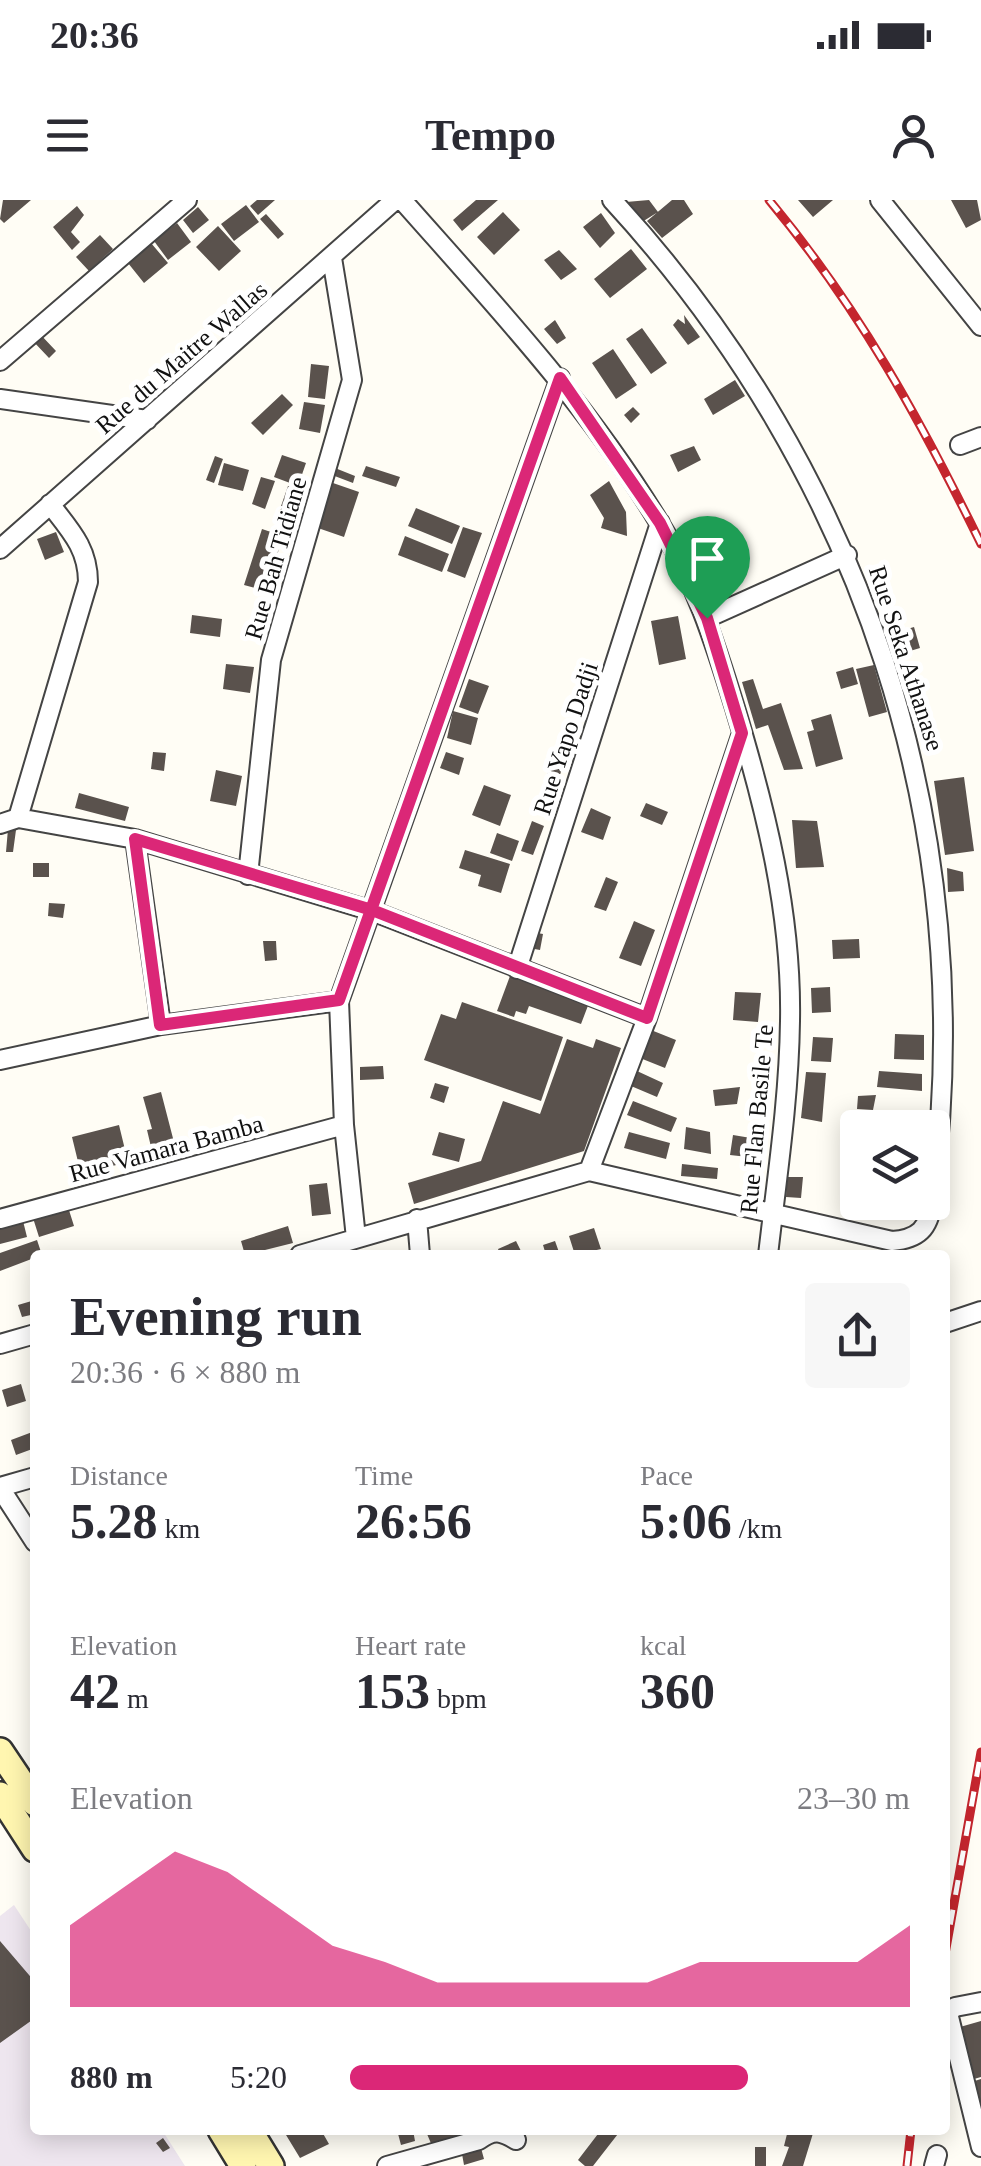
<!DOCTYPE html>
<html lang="en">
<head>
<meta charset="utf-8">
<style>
	:root { --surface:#fff; --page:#f7f7f7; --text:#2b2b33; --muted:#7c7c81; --accent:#db2777 }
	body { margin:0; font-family:"Times New Roman",serif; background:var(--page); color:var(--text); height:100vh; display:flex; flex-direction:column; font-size:38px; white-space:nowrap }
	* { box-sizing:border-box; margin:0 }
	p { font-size:32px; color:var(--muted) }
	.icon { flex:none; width:55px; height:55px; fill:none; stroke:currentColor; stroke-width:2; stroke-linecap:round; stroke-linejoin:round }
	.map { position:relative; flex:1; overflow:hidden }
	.details { position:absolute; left:30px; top:1050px; width:920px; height:885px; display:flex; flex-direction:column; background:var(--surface); border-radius:10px; box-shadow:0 5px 25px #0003 }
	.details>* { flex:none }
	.controls { position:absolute; left:840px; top:910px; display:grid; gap:20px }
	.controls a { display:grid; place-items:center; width:110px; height:110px; border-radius:10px; background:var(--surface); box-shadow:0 5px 25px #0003; font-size:50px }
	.pin { position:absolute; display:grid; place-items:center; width:85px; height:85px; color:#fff; margin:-102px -42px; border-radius:50% 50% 50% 0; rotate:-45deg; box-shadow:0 0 10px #0007 }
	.pin .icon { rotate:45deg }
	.round { display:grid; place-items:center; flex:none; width:105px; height:105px; border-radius:10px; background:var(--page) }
	.head { display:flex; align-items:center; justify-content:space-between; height:170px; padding:0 40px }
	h1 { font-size:55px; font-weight:700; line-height:75px }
	.stats { display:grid; grid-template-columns:repeat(3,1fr); gap:15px; height:170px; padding:10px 40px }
	.stats div { display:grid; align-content:center }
	.stats b { font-size:50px; font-weight:700 }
	.stats small { font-size:28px; font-weight:400 }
	.stats p { font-size:28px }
	.chart { height:280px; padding:20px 40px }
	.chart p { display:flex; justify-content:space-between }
	.chart svg { width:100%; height:180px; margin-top:10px; fill:var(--accent); opacity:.7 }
	ul { padding:0 40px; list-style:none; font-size:32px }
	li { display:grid; grid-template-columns:160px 120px 1fr; align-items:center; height:75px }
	li i { height:25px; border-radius:12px; background:var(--accent) }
	.status { display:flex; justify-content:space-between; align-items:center; height:70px; padding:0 50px; background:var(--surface); direction:ltr }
	.status svg { height:28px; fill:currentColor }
	header { display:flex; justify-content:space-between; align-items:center; height:130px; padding:0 40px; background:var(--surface); font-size:45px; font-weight:700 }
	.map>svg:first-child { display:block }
	.industrial { fill:#eee6ef }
	.building { fill:#5a524d }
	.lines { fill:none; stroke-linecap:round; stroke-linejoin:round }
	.street-casing { stroke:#444; stroke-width:22 }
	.secondary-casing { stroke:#333; stroke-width:30 }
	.street { stroke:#fff; stroke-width:18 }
	.secondary { stroke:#fff6b0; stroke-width:25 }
	.rail-casing { stroke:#c4262e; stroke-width:9 }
	.rail { stroke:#fff; stroke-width:5; stroke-dasharray:15; stroke-linecap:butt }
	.route-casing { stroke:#fff; stroke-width:20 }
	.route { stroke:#db2777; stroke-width:12 }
	.labels { text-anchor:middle; stroke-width:10; stroke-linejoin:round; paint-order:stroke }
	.street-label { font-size:25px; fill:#111; stroke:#fff }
</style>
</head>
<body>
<div class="status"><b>20:36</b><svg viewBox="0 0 49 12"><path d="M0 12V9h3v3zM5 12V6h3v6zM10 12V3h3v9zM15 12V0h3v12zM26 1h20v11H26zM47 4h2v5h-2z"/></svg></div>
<header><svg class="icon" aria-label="menu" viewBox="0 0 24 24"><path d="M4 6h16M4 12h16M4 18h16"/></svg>Tempo<svg class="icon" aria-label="person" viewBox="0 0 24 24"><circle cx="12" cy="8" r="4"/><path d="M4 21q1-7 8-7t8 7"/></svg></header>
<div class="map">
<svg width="981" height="1966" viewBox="0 0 981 1966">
	<rect width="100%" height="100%" fill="#fffdf5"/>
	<!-- industrial -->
	<path class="industrial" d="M14,1705l21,32v193h127l23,36h-185v-250z"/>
	<!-- building -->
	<path class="building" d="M3,0h28l-27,23 -4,-4z
		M257,0h18l-17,15 -8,-9z
		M476,0h22l-36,31 -9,-11z
		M649,0l9,12 -16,10 -16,-20z
		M672,0h12l9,14 -31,24 -15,-17z
		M798,0h35l-20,17z
		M951,0h26l4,20 -15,8z
		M246,5l13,17 -25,19 -13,-17z
		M77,6l7,9 -13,17 9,10 -8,8 -19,-23z
		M198,7l11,13 -16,13 -10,-13z
		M503,12l17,18 -26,25 -17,-18z
		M601,13l14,20 -15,15 -17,-21z
		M266,14l18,20 -6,5 -18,-20z
		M177,23l14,19 -23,18 -14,-19z
		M218,26l23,25 -22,20 -23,-24z
		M100,35l13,14 -24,22 -13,-14z
		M151,43l17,20 -24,20 -16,-20z
		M631,49l16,20 -37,29 -16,-19z
		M559,50l18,19 -16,11 -17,-20z
		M684,115l16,22 -12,8 -15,-20 5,-6 7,5z
		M555,120l11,18 -9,6 -13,-15z
		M642,128l25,35 -16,11 -25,-35z
		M39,133l17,18 -7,7 -17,-18z
		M613,149l24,36 -21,14 -24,-36z
		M311,164l18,2 -4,33 -17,-2z
		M735,180l10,16 -32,19 -9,-16z
		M282,194l11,11 -30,30 -12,-12z
		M304,202l21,3 -5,28 -21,-4z
		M633,207l7,7 -9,9 -7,-8z
		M694,246l7,14 -23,12 -8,-17z
		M282,255l24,8 -8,23 -24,-9z
		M215,256l8,3 -9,24 -8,-3z
		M224,263l25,7 -6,21 -25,-6z
		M366,266l34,11 -4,10 -34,-11z
		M335,268l20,8 -2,7 -21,-8z
		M261,277l14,4 -10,28 -13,-5z
		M609,281l17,31 1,24 -26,-8 3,-10 -14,-23z
		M333,283l26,9 -15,45 -26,-9z
		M288,286l9,3 -8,23 -9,-3z
		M416,308l44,18 -8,18 -44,-18z
		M463,327l19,6 -17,45 -18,-7z
		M262,329l21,7 -17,55 -22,-6z
		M56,332l8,20 -19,8 -8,-21z
		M405,336l44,18 -7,18 -44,-17z
		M192,415l30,4 -2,18 -30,-4z
		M678,416l8,43 -27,6 -8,-44z
		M914,427l6,21 -20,6 -6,-21z
		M226,464l28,3 -4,26 -27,-4z
		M874,465l13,47 -18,5 -13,-48z
		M853,467l5,17 -17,5 -5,-17z
		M469,479l20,7 -11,28 -19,-7z
		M753,479l10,30 18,-6 22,66 -19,1 -16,-45 -12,4 -14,-47z
		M453,511l25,7 -7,27 -24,-7z
		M831,514l12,45 -27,8 -9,-35 7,-2 -3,-10z
		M153,552l13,1 -2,18 -13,-2z
		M446,552l18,6 -5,17 -19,-7z
		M552,557l12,4 -8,28 -12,-4z
		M216,570l26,6 -6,30 -26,-5z
		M964,577l10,74 -29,4 -11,-74z
		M484,585l27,10 -11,31 -28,-11z
		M79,593l50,14 -4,14 -50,-13z
		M646,603l22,9 -6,13 -22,-9z
		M591,608l20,9 -8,23 -22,-8z
		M792,620l25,1 7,46 -28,1z
		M532,621l12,5 -11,29 -12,-4z
		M8,629l8,1 -3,22h-7z
		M497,633l22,8 -7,20 -22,-8z
		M465,650l45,14 -9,29 -23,-7 3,-11 -22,-7z
		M33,663h16v14h-16z
		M947,668l16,4 1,19 -16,1z
		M606,677l12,5 -12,29 -12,-4z
		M49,703l16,1 -2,14 -15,-2z
		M634,721l21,9 -14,36 -22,-8z
		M532,732l11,2 -3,16 -11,-2z
		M859,739l1,19 -27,1 -1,-19z
		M263,741h13l1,19 -12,1z
		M510,776l79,27 -8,21 -52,-18 -3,8 -10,-3 -2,6 -17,-6z
		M830,787l1,25 -19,1 -1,-25z
		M735,792l26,1 -3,29 -25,-2z
		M462,802l101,35 -22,64 -117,-41 17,-46 15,5z
		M651,830l25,10 -11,28 -25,-10z
		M895,834l29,1v25l-30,-1z
		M813,837l20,1 -2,24 -20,-1z
		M567,839l26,9 3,-9 25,9 -37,103 -170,53 -6,-21 73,-22 22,-60 37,13z
		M383,866l1,13 -24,1v-13z
		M637,871l26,12 -6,14 -26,-11z
		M879,871l43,3v17l-45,-4z
		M806,872l20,1 -4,49 -21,-4z
		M435,883l14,4 -5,16 -14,-5z
		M740,887l-3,17 -22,2 -2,-16z
		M161,892l14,54 -23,5 -5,-21 5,-1 -9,-32z
		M876,895l-3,15 -16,-1 1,-13z
		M633,901l44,17 -6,14 -44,-17z
		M853,913l22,3 -2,12h-15v34l-13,-2z
		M119,925l9,37 -47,12 -9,-37z
		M686,927l24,5 1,22 -27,-5z
		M439,932l26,7 -6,23 -27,-7z
		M629,932l41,11 -4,16 -42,-11z
		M733,935l18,3 -3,19 -18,-2z
		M682,964l36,4 -1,11 -36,-3z
		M787,977h16l-2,21 -15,-1z
		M327,983l4,31 -19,2 -3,-31z
		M68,1007l6,19 -35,11 -6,-19z
		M23,1021l4,16 -27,7v-17z
		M288,1026l5,17 -48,12 -4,-14z
		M594,1028l7,21 -26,6 -6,-19z
		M37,1040l5,15 -42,16v-18z
		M516,1041l7,14h-23l-2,-6z
		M555,1041l5,14h-14l-3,-10z
		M35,1100v14l-13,3 -4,-12z
		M21,1184l5,17 -19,6 -5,-17z
		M35,1231v17l-19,7 -5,-15z
		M0,1741l35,41v36l-35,25z
		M981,1821v56l-14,4 -14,-52z
		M981,1879v46l-13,-42z
		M283,1930h38l8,14 -29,14z
		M397,1930h16l2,11 -14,4z
		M435,1930h41l-43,18 -6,-14z
		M601,1930h20l-28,36h-8l-7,-6z
		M788,1930h26l-11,36h-21l7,-19 -5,-1z
		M163,1938l7,10 -7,4 -7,-9z
		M755,1947h11v19h-11z
		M481,1948l3,11 -20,6 -2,-11z"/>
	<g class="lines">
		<!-- street casing -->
		<g class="street-casing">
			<path id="street" d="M402,0c91,103 184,202 255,319 37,59 58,124 78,189 31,102 57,206 55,313 -1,78 -13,156 -22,234
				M612,0c252,274 369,630 320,1001
				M880,0l101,126
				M0,161l187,-161
				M0,199l147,21
				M960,245l21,-8
				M0,349l395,-349
				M707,418l140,-63
				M18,618l70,-236c0,-34 -18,-52 -38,-78
				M0,624l18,-6 117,21 237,72 275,107
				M135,639l26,186
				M248,675l23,-215 81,-280 -20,-122
				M517,769l143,-446
				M0,860l161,-35 178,-24
				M589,971l58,-153 95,-285
				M0,1019l344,-94
				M417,1019l3,36
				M356,1038l-12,-113 -5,-124 221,-623
				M300,1055l289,-84 303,70c26,-2 37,-12 40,-39
				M945,1123l36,-12
				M0,1144l35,-10
				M0,1287l35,-10
				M0,1288l35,54
				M981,1802l-26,5 -7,6 33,134
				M387,1966l92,-26c15,-11 22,-9 37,0
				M934,1966l3,-11"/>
		</g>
		<!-- secondary casing -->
		<g class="secondary-casing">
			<path id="secondary" d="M0,1551l35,52
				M0,1595l35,54
				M221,1930l22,36
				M249,1930l22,36"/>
		</g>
		<!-- street -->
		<use href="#street" class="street"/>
		<!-- secondary -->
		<use href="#secondary" class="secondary"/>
		<!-- rail casing -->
		<g class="rail-casing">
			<path id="rail" d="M769,0c90,108 151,219 212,344
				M945,1754l36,-202
				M907,1966l4,-36"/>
		</g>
		<!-- rail -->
		<use href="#rail" class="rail"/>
	</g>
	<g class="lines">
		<!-- route casing -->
		<g class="route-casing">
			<path id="route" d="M707,418l35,115 -95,285 -275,-108 -237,-71 25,186 179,-25 221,-622 100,145 47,95"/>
		</g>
		<!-- route -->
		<use href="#route" class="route"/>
	</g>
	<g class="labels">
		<!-- street labels -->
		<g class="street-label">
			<text transform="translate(181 157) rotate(-41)" y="9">Rue du Maitre Wallas</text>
			<text transform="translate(275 358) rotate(-74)" y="9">Rue Bah Tidiane</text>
			<text transform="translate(907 458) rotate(72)" y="9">Rue Seka Athanase</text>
			<text transform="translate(565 538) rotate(-72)" y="9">Rue Yapo Dadji</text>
			<text transform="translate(756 919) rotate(-85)" y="9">Rue Flan Basile Te</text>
			<text transform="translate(166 948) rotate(-15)" y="9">Rue Vamara Bamba</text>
		</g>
	</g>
</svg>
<div class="controls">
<a><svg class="icon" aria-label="layers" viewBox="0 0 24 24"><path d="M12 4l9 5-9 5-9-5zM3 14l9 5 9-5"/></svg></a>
</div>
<div class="pin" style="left:707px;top:418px;background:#1e9e55"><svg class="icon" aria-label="arrive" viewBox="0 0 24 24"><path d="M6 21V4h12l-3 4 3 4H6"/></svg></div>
<section class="details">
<div class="head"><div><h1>Evening run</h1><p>20:36 · 6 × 880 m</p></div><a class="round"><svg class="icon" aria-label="share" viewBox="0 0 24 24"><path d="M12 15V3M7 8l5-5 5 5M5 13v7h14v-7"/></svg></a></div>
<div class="stats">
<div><p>Distance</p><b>5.28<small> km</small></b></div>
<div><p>Time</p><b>26:56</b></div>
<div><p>Pace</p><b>5:06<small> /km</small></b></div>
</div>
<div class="stats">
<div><p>Elevation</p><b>42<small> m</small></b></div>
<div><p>Heart rate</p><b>153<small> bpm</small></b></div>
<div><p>kcal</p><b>360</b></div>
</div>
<div class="chart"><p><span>Elevation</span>23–30 m</p>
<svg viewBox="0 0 160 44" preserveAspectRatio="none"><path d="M0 44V24L10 15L20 6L30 11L40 20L50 29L60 33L70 38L80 38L90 38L100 38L110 38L120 33L130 33L140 33L150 33L160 24V44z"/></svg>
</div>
<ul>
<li><b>880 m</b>5:20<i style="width:71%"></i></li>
</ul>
</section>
</div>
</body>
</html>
